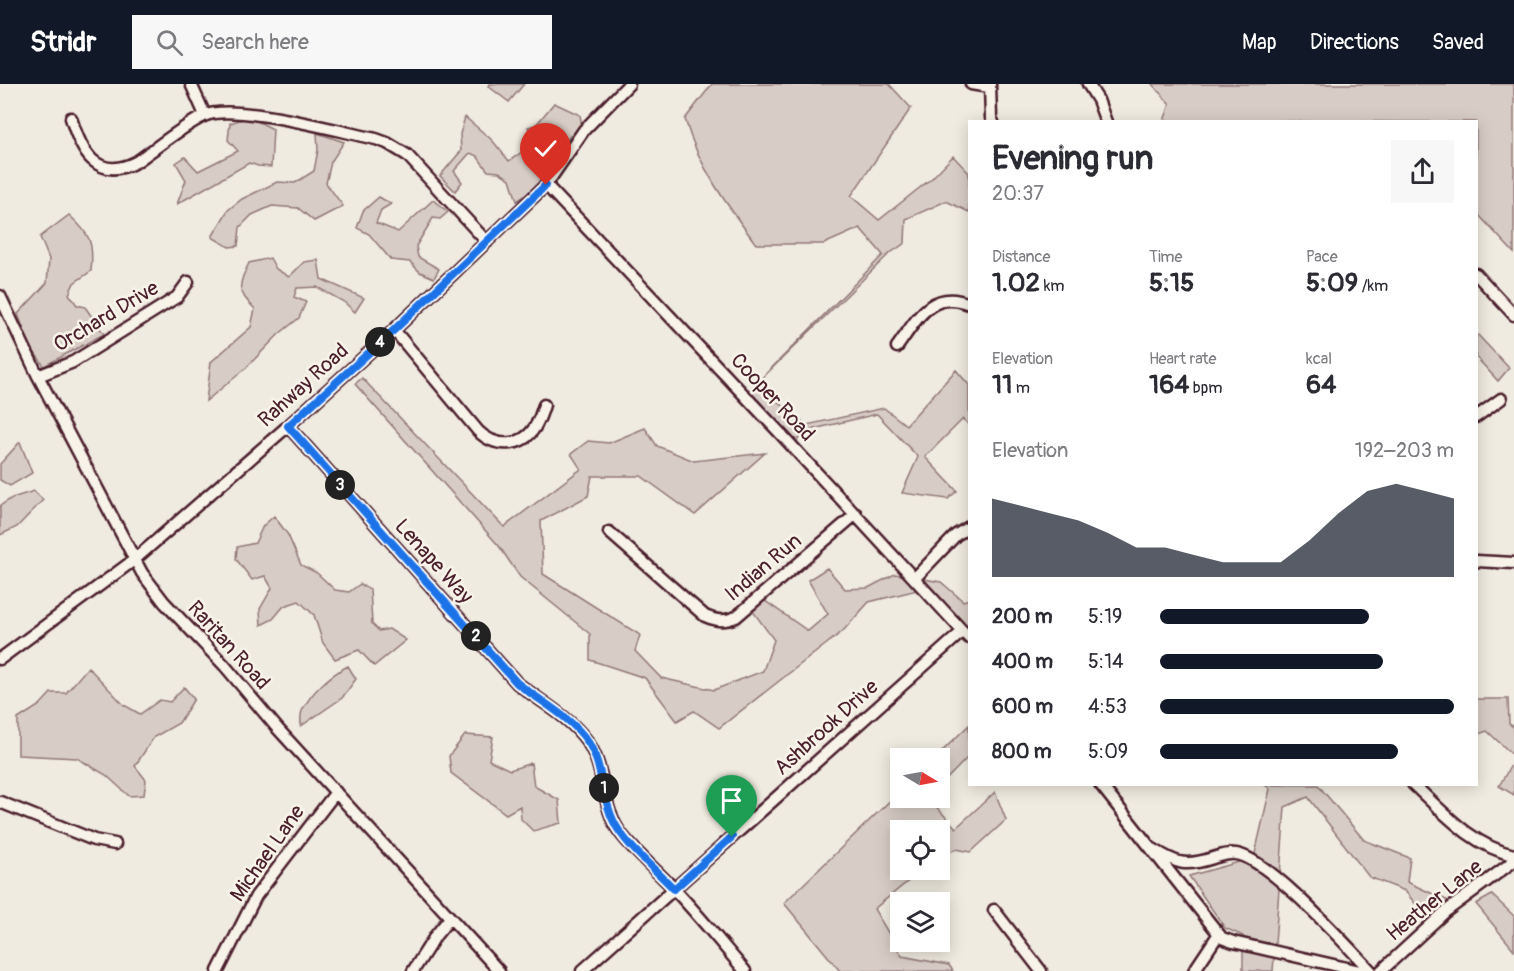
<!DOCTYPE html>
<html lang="en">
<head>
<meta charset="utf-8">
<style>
	:root { --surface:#fff; --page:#f7f7f7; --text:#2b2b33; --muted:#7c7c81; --accent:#111827 }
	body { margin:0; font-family:Pangolin,sans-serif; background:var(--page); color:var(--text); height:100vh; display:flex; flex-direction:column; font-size:22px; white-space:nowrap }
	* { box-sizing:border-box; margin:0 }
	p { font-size:20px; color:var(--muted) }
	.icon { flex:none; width:33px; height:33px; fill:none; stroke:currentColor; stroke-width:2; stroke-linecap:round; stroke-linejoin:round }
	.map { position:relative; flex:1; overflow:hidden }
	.details { position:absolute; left:968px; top:36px; width:510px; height:666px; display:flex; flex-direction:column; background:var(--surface); border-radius:0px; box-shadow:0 3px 15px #0003 }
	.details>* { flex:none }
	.needle { width:39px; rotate:100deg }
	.controls { position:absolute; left:890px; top:664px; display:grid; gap:12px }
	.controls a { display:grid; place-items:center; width:60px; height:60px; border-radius:0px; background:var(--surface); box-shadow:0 3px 15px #0003; font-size:30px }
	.pin { position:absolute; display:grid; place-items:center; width:51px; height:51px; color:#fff; margin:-62px -26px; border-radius:50% 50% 50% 0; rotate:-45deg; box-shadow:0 0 6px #0007 }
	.pin .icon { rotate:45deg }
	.km { position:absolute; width:30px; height:30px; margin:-15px; border-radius:50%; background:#222; color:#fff; font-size:16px; line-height:30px; text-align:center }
	.round { display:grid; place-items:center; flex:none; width:63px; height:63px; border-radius:0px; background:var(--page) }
	.headline { display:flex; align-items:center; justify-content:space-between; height:102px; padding:0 24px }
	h1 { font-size:33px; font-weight:800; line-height:45px }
	.stats { display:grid; grid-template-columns:repeat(3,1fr); gap:9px; height:102px; padding:6px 24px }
	.stats div { display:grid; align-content:center }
	.stats b { font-size:26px; font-weight:800 }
	.stats small { font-size:16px; font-weight:400 }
	.stats p { font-size:16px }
	.chart { height:168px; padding:12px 24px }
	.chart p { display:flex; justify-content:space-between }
	.chart svg { width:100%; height:108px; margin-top:6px; fill:var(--accent); opacity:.7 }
	ul { padding:0 24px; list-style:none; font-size:20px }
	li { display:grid; grid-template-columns:96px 72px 1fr; align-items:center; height:45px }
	li i { height:15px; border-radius:8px; background:var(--accent) }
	header { display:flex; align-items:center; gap:36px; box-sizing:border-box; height:84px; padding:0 30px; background:var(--accent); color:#fff }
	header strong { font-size:28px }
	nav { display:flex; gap:33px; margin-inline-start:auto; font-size:21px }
	.search { width:420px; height:54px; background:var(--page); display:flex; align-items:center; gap:15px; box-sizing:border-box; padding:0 21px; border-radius:0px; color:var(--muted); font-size:22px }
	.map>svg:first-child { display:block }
	.green { fill:#d8cdc6; stroke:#917678; stroke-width:1.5 }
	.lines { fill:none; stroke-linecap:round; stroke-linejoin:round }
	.minor-casing { stroke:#4a1f2b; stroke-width:15 }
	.minor { stroke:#f7f3e8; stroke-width:10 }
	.route-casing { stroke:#fff; stroke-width:12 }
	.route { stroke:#1a73e8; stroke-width:8 }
	.labels { text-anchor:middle; stroke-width:5; stroke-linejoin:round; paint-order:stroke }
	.street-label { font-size:21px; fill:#4a1f2b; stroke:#f7f3e8 }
</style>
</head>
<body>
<header>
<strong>Stridr</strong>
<div class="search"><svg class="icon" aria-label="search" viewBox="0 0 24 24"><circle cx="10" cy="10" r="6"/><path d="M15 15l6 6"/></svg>Search here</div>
<nav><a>Map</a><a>Directions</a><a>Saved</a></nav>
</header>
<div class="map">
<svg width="1514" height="887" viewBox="0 0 1514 887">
	<rect width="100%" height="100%" fill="#f0ebe0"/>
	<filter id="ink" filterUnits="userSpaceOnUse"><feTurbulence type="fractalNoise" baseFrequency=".0167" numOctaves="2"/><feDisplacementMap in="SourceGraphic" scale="12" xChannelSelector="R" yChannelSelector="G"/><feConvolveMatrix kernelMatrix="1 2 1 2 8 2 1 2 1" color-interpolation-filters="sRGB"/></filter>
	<g filter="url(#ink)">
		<!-- green -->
		<path class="green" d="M489,0h35l-15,18 -21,-16z
			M712,0h177l22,24 -60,88 28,24 53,-42 21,-22 16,17v39l-23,-11 -40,18 -1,24 -16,11 -133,130 51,41 77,-17 22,17 50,-55 13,15v40l-6,-6 -38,38 32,34 -9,8 -46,-6 16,-36 -41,-43 -72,17 -13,16 -49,-50 140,-142 -23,-27 -36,16h-68c-29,-39 -58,-78 -71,-125z
			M1152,0h362v169l-38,-41v-90l-312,-1 6,-17z
			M554,19l26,12 2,11 -13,11 -12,17 -7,16 -23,24 -10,7 -7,-22 -11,-7 -11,-1 -11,-15 -7,-3 -16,18 8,11 -7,9 -15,-15 21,-25 -1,-17 5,-17 27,23 17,21 14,-10 8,-15 -3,-9 8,-2z
			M249,33l24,12 -2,38 -13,-1 -9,-3 -72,41 9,-24 -10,-17 9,-6 13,14 40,-20 -10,-11 2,-17z
			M317,49l27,9 -13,20 -5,21 17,23 -29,15 -16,-13 -26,-2 -20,9 -12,12 -2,19 -9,1 -17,-10 16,-27 14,-11 35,-17 18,1 19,-12 4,-21z
			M379,113l12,7 -10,6 -5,13 22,9 35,-32 15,12 -8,7 -7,-1 -17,28 2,11 21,12 -5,9 -14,-6 -10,-10 -19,-2 -22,-26 -12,-6 6,-17z
			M69,131c21,19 25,27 22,56l-17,12 -5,11 8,11 8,2 19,27 -60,32 -14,-20 -12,-32 29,-31 2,-24 -9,-22z
			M270,174l6,11 13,8 15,-15 14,-2 3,19 43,19 -9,14 -11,-10 -27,-15 -20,1 -3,9 12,5 -7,16 -20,16 -34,35 -39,32 5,-39 40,-35 4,-18c-19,-18 -17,-23 -6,-46z
			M1476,249l33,35 -11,13 -22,-24z
			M362,294l142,149 77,-58 -10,-15 17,-13 21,2 36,-15 12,18 37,15 71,-8 -70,62 -54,-39h-49l-4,20 -47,25 2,53 97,61 -5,16 26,27 53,12 49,-19 11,-31 -22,-30 13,-9 43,30 20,-17 -20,-34 19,-12 18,21 23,-1 27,-14 46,8 22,19 6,-2v38l-44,-49 -56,14 -26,29 -124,97 -25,-17 -17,10 -32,-43 -55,-18v-26l-70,-57 -21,-31 -144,-162z
			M20,358l12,31 -22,13 -10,-6v-16z
			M34,407l9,9 -26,27 -17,8v-29l12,-8z
			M274,432l14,19 13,30 16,8 18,17 14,2 11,-8 10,5 2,35 7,7 10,-2 17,11 -32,26 -15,-16 -24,9 -12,-16 -9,-28 -15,-14 -15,5 -11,13 -12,6 -1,-16 12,-21 -7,-12 -13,4 -16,-21 1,-12 18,-4 8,-17z
			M348,582l8,13 -14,19 -41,28c0,-4 -1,-10 1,-15 9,-19 28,-36 46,-45z
			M88,583l36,38 16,9 20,-14 10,2 14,-15 10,12 -15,24 -25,14 -19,29 11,14 -2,15 -15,1 -23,-21 -29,-17 -59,-3v-36l22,-14 11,-12h15z
			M1476,615h32l1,25 5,3v29l-27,-25 -11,4z
			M969,641v31l-30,31v-28h-5z
			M465,651l28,2 -4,23 21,10 21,-7 3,23 25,14 2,23 -28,8 -12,-12 -1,-13 -14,8 -55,-41 -2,-17z
			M1514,676v35l-15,-9z
			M1265,701h53l46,55 46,18 -3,24 50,23 -26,18 -26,-32 -36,-14 -61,-80 -23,10 -12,164h-30v-35l-18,-8 -36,-52 65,-18 16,-69z
			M900,707v7h28l28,30 39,-36 11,28 -35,32 -15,-3 -17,7v-25h-39v39h22l-48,39 28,47 47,9 4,6h-113l-56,-68z
			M1492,811l22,21v34l-38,-46z"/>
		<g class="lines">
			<!-- minor casing -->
			<g class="minor-casing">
				<path id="minor" d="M191,0l14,31
					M971,0l18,3
					M990,0l1,34 2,4
					M1088,0l10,16 8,22
					M71,34c10,33 25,64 65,44 20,-14 47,-36 68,-46 28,-14 138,16 172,23l11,4 20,12 80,87
					M546,101l233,247 190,206
					M1476,190l38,41
					M0,212l38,80 104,197 22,29 61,64 53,63 221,242
					M394,246l84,101c17,17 44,17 57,-4 4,-7 7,-15 9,-22
					M897,263c19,-26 34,-59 72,-43
					M38,292l35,-14 104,-65 11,-15
					M1476,333l25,-18
					M288,342l229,257c24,19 52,33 70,58 20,28 13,67 35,94 15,19 34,35 51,53 25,26 48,55 72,83
					M609,448l96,84c12,5 19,6 31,1l120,-103
					M1476,477l38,2
					M915,494l41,-43 13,-8
					M0,575l134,-99 154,-134 106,-96 152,-145 38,-55 45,-46
					M1100,700l122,154 11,4 127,29
					M1413,700c30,28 59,62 101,71
					M0,718l94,38 21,4
					M1153,765c24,15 32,18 60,9 7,-2 15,-5 23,-4 32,4 109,90 135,117
					M994,826l47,61
					M218,887l38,-75 80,-104
					M413,887l23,-36 14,-17
					M582,887l381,-340
					M1194,887l24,-36
					M1381,887l64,-59 69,-51"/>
			</g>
			<!-- minor -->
			<use href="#minor" class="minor"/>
		</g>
	</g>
	<g class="lines" filter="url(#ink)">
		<!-- route casing -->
		<g class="route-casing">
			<path id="route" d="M546,101l-152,145 -106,96 229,257c24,19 53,33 71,59 15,23 13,53 25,78 10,23 44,51 61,69l58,-52"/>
		</g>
		<!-- route -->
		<use href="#route" class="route"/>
	</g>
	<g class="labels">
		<!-- street labels -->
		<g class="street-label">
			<text transform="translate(106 232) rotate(-31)" y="7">Orchard Drive</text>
			<text transform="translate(303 301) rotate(-42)" y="7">Rahway Road</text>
			<text transform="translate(773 313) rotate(47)" y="7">Cooper Road</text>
			<text transform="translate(434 477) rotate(48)" y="7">Lenape Way</text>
			<text transform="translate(763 483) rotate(-40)" y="7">Indian Run</text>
			<text transform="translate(229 561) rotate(48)" y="7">Raritan Road</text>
			<text transform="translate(826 643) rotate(-42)" y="7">Ashbrook Drive</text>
			<text transform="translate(267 769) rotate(-55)" y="7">Michael Lane</text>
			<text transform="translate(1434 816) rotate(-39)" y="7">Heather Lane</text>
		</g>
	</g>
</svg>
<div class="controls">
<a><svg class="needle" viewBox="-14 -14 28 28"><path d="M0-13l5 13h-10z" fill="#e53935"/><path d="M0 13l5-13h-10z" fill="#7c7c81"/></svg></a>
<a><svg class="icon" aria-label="locate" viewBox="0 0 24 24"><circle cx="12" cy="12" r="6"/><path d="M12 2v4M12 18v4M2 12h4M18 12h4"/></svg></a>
<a><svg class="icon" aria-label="layers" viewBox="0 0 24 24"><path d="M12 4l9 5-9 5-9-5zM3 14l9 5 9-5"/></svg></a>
</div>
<div class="pin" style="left:732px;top:753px;background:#1e9e55"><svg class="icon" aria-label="arrive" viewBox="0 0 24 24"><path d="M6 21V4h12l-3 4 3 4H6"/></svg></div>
<div class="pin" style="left:546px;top:101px;background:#d93025"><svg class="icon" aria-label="check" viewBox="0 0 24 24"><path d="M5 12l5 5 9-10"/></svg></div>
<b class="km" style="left:604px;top:704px">1</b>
<b class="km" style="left:476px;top:552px">2</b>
<b class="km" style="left:340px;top:401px">3</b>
<b class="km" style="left:380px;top:258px">4</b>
<section class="details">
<div class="headline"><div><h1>Evening run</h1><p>20:37</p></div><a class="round"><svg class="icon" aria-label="share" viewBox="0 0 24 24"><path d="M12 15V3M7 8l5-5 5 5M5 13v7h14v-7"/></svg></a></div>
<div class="stats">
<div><p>Distance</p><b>1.02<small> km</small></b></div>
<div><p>Time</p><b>5:15</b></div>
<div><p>Pace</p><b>5:09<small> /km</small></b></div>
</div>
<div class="stats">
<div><p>Elevation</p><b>11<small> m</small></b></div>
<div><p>Heart rate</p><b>164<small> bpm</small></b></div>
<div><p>kcal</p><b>64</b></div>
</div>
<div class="chart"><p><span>Elevation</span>192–203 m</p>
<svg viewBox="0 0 160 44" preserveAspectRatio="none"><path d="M0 44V12L10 15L20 18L30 21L40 26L50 32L60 32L70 35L80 38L90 38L100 38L110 29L120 18L130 9L140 6L150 9L160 12V44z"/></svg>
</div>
<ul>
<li><b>200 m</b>5:19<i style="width:71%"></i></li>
<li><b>400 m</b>5:14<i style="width:76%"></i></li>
<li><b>600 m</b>4:53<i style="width:100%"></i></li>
<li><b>800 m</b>5:09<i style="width:81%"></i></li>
</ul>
</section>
</div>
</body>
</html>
